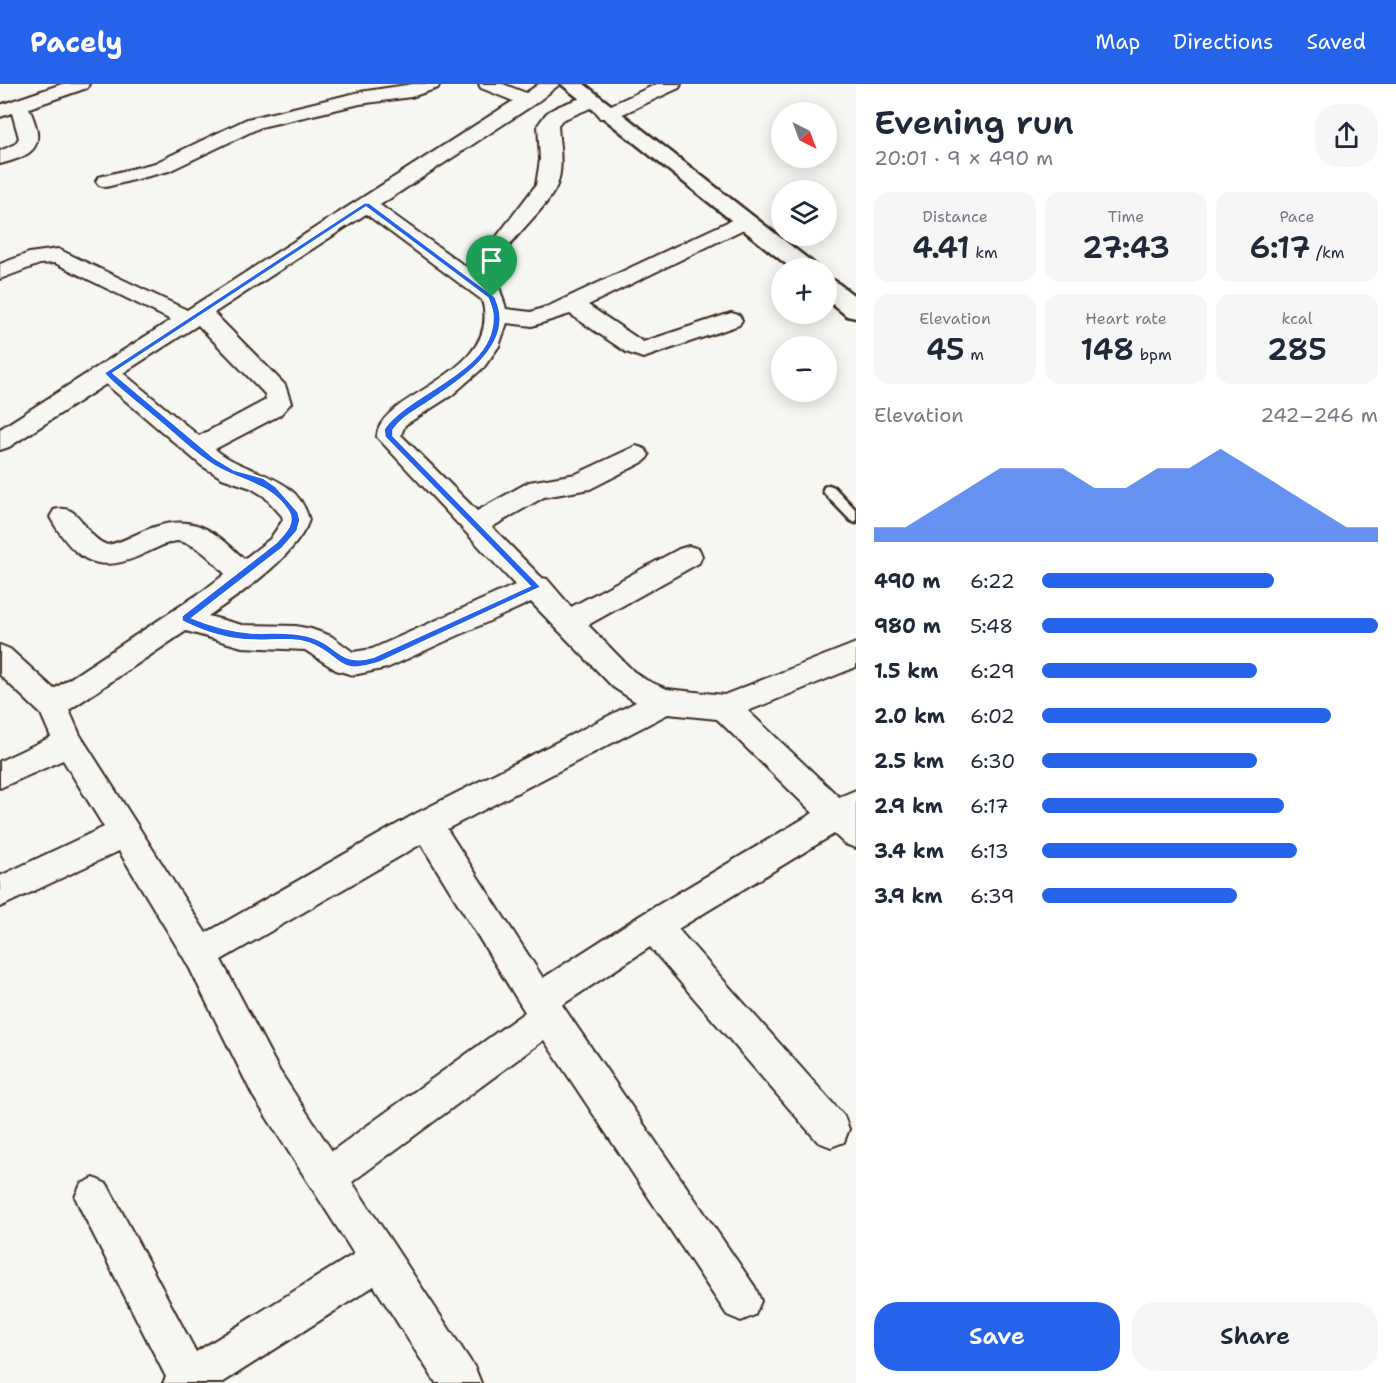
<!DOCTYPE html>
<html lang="en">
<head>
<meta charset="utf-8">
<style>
	:root { --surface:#fff; --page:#f6f6f7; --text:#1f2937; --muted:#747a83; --accent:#2563eb }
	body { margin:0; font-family:"Shantell Sans",sans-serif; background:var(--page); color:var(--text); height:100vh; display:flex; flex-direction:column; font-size:22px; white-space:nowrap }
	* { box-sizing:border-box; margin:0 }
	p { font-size:20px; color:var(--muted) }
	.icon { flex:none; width:33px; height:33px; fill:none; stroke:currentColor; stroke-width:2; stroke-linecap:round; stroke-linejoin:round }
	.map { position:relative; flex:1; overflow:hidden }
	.side { display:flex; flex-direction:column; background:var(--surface); width:540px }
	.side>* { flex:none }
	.needle { width:39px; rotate:138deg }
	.tools { position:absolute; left:771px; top:18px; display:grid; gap:12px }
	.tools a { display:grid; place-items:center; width:66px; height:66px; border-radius:50%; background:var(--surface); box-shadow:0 3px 15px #0003; font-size:30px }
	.pin { position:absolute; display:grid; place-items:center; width:51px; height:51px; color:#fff; margin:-62px -26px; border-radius:50% 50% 50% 0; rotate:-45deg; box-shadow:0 0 6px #0007 }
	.pin .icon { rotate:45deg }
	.round { display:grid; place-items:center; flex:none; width:63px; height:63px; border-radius:24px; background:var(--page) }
	.headline { display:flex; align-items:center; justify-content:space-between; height:102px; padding:0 18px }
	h1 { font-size:33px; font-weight:600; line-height:45px }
	.stats { display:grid; grid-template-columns:repeat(3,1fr); gap:9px; height:102px; padding:6px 18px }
	.stats div { display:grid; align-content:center; border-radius:15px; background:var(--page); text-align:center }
	.stats b { font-size:30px; font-weight:600 }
	.stats small { font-size:16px; font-weight:400 }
	.stats p { font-size:16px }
	.chart { height:168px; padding:12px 18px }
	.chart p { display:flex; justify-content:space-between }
	.chart svg { width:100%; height:108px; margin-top:6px; fill:var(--accent); opacity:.7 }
	.action { display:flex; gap:12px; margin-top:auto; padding:12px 18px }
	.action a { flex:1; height:69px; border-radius:24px; background:var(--accent); color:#fff; font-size:24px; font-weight:600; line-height:69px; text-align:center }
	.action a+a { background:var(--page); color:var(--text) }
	ul { padding:0 18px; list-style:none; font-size:20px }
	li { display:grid; grid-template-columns:96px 72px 1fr; align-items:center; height:45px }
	li i { height:15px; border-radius:8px; background:var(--accent) }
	header { display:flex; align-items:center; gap:36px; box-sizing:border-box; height:84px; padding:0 30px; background:var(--accent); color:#fff }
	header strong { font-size:28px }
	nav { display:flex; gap:33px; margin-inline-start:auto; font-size:21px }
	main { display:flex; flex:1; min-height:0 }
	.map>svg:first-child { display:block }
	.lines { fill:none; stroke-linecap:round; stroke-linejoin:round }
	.lane-casing { stroke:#3b2a1e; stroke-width:5 }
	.street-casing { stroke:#3b2a1e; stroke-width:4 }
	.primary-casing { stroke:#3b2a1e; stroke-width:5 }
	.lane { fill:#f6f6f2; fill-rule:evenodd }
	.street { fill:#f6f6f2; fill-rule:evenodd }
	.primary { fill:#f6f6f2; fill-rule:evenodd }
	.route { fill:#2563eb; stroke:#fff; stroke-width:1.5; fill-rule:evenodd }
</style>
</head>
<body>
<header>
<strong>Pacely</strong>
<nav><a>Map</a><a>Directions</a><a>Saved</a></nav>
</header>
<main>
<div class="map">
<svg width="856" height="1299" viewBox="0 0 856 1299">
	<rect width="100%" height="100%" fill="#f6f6f2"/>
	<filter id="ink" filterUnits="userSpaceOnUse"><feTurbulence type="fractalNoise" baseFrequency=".0167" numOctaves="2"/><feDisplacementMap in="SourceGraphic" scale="12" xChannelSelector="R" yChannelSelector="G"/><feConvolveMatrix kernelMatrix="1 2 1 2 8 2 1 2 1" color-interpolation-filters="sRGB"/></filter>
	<g filter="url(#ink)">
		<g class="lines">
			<!-- lane casing -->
			<g class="lane-casing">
				<path id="lane" d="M829,401l5,2 22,23v13l-5,-2 -27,-28 -1,-3 1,-3z"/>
			</g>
			<!-- street casing -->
			<g class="street-casing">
				<path id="street" d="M62,0h27l-2,4 -58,20c16,36 10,46 -29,56v-13l15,-7 4,-6 -7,-25 -12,4v-12z
					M413,0h27l-2,4 -27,9 -51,7 -99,23 -92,44 -63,16 -7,-2 -3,-4 3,-4 56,-14 92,-44 113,-27z
					M479,0h24l23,9 13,-9h21l-24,19 -156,102 96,69 3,-12 9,-14 48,-63 4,-25 -2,-35c3,-4 6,-9 9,-12 9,-7 40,-19 51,-16l2,4 -2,4 -36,15 -4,5c1,20 6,41 -1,60 -12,30 -61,59 -59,93 0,11 6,21 8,31l25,3 18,-6 189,-89 7,-2 7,2 4,4 -4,4 -164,80 55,37 88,-29 8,2 3,5 -3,5 -96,33 -17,-6 -56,-38 -38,12 -25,-3 -8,23 -15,21 -32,28 -47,30 -4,10 76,76 52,-29 47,-8 60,-28 9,3 4,6 -4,6 -55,28 -46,8 -52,30 50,51 5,1 24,28 108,-58 10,-3 10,3 3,7 -3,7 -111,62 45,46 13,9 21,9 57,6 132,-52v24l-108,44 91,86 17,-7v58l-11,-4 -11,-10 -156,95 166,187 5,13 -5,13 -13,5 -13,-5 -168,-195 -88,58 193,282 6,14 -6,14 -14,6 -14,-6 -183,-275 -192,142 123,186 6,15h-45l-62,-97 -152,97h-59l3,-6 -85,-167 -6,-13 6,-13 13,-6 13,6 89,168 158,-98 -101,-158 -65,-131 -69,-114 -119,56v-31l104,-49 -41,-67 -63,28v-27l51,-24 -10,-23 -41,-39v-30l10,4 44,40 149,-98 22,-17c-13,-14 -28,-31 -48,-33 -14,2 -25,10 -38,15 -45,20 -67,0 -89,-39l4,-7c28,-8 29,27 53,35 14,-2 26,-10 39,-15 45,-18 66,-2 98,29l26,-20 13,-19 -1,-4 -18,-20 -13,-8 -29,-10 -20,-12 -96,-82 -97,63 -9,3v-21l171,-109 -116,-57 -15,1 -40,15v-15l29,-11 29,-4 129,61 326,-209 -32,-13zM366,130l116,86c22,76 -105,93 -105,137l138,148 -143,64 -19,3 -22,-16 -20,-7 -15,-3 -54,-1 -34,-9c32,-21 89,-61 101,-96 -12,-48 -63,-44 -94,-71l65,-34 11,-12 -6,-18 -71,-72zM198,241l67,69 1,6 -67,36 -76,-63zM531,518l82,85 23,15 -221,112 -209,119 -126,-198 -11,-25 117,-79 56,16 63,3 31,20 17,5 34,-7zM668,630l49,5 96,94 -172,102 -98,63 -96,-149zM421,760l104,168 -193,139 -53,-81 -58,-110z
					M657,0h24l-2,4 -65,30h-14l-3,-4 3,-4z"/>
			</g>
			<!-- primary casing -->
			<g class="primary-casing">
				<path id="primary" d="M561,0h23l229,179 4,5h-26z
					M826,194l9,3 21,16v21l-9,-2 -21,-17z"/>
			</g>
			<!-- lane -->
			<use href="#lane" class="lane"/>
			<!-- street -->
			<use href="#street" class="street"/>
			<!-- primary -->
			<use href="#primary" class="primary"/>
		</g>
	</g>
	<!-- route -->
	<path class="route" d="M364,119h5l126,94c2,5 5,12 5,18 4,39 -47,70 -75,89 -12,8 -24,14 -32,26v6l148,151 -161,75c-45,15 -36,-6 -71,-19 -18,-6 -37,-2 -56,-3 -24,0 -49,-8 -71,-19v-5l94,-73c7,-8 20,-19 13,-31 -18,-31 -54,-31 -80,-50 -20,-13 -38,-32 -57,-47 -16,-14 -35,-27 -48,-42zM366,123l122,91c2,5 5,12 5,18 2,56 -82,75 -109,113l1,8 145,149 -156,71c-36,11 -36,-14 -67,-21 -19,-5 -37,-2 -56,-3 -20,-2 -40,-7 -59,-15l90,-70 15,-17 3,-11 -2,-8 -22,-25 -13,-9 -29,-8 -20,-12 -101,-85z"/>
</svg>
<div class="tools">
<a><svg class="needle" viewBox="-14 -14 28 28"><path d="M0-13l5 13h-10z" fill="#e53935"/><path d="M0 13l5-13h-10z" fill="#747a83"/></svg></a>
<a><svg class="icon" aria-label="layers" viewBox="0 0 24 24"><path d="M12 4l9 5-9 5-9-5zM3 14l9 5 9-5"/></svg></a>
<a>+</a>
<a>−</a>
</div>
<div class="pin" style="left:492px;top:213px;background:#1e9e55"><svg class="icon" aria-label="arrive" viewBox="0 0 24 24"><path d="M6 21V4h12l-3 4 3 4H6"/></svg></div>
</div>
<section class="side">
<div class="headline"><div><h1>Evening run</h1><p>20:01 · 9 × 490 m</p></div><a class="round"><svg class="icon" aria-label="share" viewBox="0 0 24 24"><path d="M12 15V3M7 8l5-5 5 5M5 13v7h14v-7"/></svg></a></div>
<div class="stats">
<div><p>Distance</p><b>4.41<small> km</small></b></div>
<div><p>Time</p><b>27:43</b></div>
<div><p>Pace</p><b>6:17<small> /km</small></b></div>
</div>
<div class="stats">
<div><p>Elevation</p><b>45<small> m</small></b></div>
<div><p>Heart rate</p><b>148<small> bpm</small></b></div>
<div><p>kcal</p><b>285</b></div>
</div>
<div class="chart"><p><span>Elevation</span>242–246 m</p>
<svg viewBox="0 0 160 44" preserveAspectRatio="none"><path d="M0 44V38L10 38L20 30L30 22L40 14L50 14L60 14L70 22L80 22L90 14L100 14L110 6L120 14L130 22L140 30L150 38L160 38V44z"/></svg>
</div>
<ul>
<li><b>490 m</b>6:22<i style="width:69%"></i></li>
<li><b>980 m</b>5:48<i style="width:100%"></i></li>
<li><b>1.5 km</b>6:29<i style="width:64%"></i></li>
<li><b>2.0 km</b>6:02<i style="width:86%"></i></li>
<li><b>2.5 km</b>6:30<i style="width:64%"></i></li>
<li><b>2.9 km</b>6:17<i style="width:72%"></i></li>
<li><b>3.4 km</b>6:13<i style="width:76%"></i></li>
<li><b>3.9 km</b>6:39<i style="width:58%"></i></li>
</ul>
<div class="action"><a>Save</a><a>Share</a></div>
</section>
</main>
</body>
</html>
